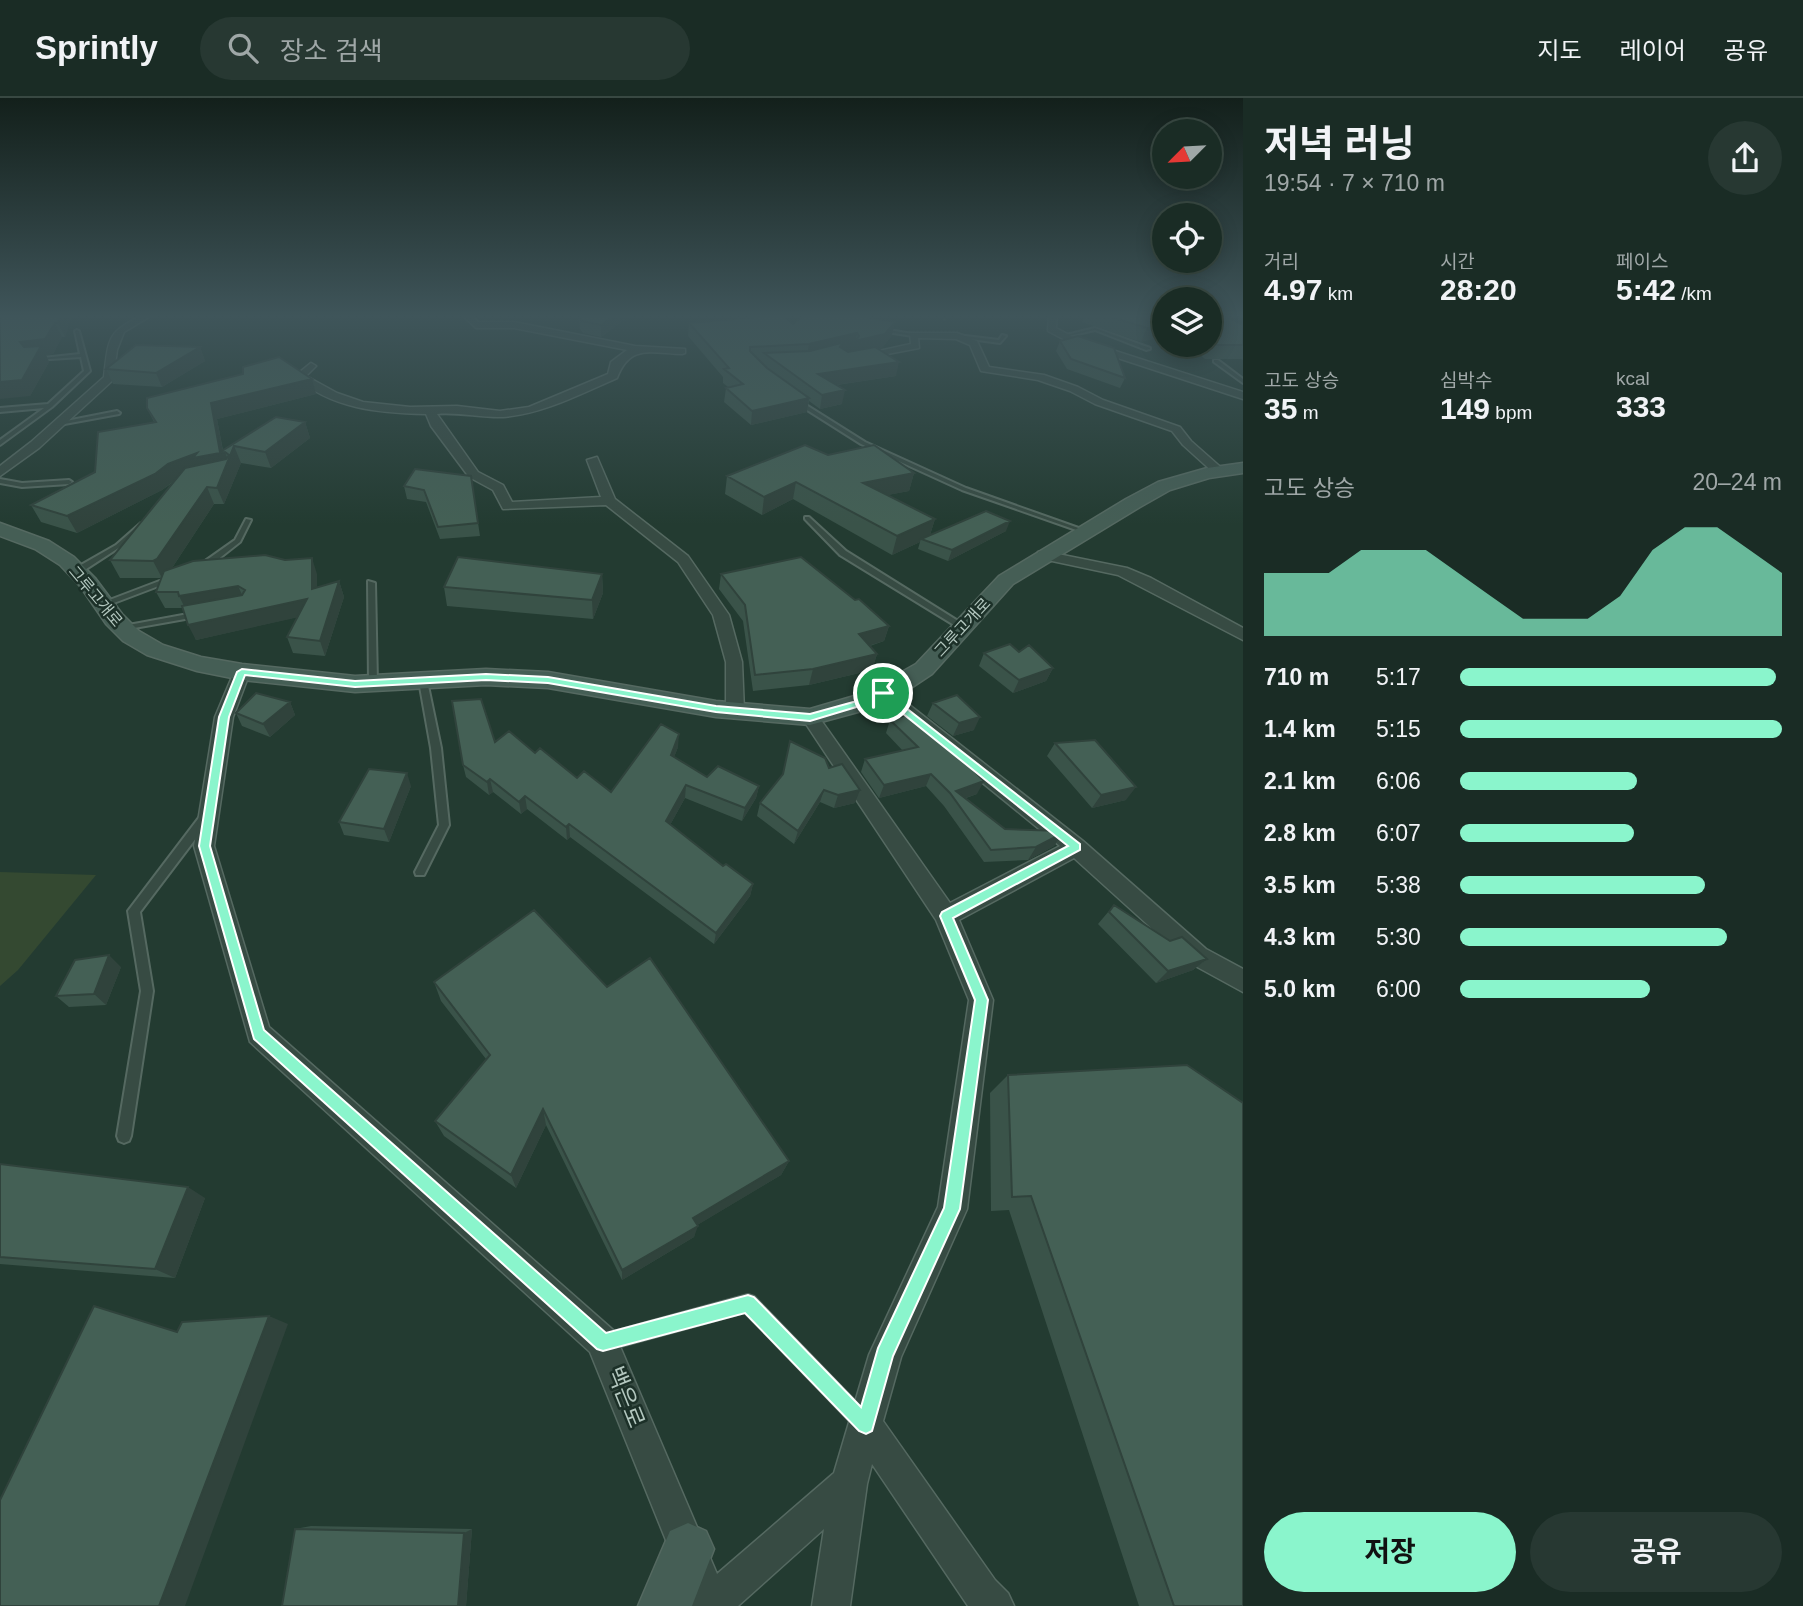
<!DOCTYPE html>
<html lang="ko">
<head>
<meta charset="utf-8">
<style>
	:root { --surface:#1a2c25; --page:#273832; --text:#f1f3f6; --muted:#9fa7a7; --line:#384842; --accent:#8af5cc }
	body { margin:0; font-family:Arial,"Noto Sans KR",sans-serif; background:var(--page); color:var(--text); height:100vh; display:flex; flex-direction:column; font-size:26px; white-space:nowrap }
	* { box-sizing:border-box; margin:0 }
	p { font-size:23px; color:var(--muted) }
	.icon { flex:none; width:38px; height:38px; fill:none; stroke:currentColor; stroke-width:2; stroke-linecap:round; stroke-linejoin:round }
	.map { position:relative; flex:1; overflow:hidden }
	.sheet { display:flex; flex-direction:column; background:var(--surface); width:560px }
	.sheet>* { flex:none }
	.needle { width:46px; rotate:246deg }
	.fabs { position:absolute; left:1152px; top:21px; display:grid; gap:14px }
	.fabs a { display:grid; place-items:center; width:70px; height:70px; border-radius:50%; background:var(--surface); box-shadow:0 4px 18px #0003,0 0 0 2px var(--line); font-size:35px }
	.pin { position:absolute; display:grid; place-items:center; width:60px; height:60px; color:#fff; margin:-30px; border:4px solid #fff; border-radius:50%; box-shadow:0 2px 7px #0007 }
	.round { display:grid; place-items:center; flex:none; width:74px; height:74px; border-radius:37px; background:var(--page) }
	.summary { display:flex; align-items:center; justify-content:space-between; height:119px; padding:0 21px }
	h1 { font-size:38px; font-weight:700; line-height:52px }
	.stats { display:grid; grid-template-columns:repeat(3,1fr); gap:10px; height:119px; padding:7px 21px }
	.stats div { display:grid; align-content:center }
	.stats b { font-size:30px; font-weight:700 }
	.stats small { font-size:19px; font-weight:400 }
	.stats p { font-size:19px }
	.chart { height:196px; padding:14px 21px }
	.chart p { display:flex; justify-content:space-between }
	.chart svg { width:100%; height:126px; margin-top:7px; fill:var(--accent); opacity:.7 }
	.cta { display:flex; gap:14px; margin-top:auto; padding:14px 21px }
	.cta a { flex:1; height:80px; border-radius:42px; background:var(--accent); color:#111; font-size:28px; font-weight:700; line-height:80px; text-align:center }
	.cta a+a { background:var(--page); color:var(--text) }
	ul { padding:0 21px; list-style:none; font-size:23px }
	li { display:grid; grid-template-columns:112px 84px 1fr; align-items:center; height:52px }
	li i { height:18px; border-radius:9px; background:var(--accent) }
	header { display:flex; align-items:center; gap:42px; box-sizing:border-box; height:98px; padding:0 35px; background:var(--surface); border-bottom:2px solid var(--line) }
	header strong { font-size:33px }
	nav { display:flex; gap:38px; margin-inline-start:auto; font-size:24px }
	.search { width:490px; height:63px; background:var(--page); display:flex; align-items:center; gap:18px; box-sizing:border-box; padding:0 24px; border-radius:38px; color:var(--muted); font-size:26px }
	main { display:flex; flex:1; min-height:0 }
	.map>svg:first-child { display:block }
	.green { fill:#344931 }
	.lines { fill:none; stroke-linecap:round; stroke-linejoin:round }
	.lane-casing { stroke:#556961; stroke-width:4 }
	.street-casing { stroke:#556961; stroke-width:3 }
	.secondary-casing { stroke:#556961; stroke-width:3 }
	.path { stroke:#4e6452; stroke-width:2; stroke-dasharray:2.5 2.5; stroke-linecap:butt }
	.lane { fill:#374b43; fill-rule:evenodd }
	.street { fill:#374b43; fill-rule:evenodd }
	.secondary { fill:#455e55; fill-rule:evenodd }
	.wall { fill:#3a5349 }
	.shaded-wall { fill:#30433c }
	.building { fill:#446055; stroke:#30433c; stroke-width:2 }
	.route { fill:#8af5cc; stroke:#fff; stroke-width:2; fill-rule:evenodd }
	.labels { text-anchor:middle; stroke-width:5; stroke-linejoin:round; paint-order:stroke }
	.far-street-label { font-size:16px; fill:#b3c7bf; stroke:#1c3028 }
	.near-street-label { font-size:23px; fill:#b3c7bf; stroke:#1c3028 }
</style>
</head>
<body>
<header>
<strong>Sprintly</strong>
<div class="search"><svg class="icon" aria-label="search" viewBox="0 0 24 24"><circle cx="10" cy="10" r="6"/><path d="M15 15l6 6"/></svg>장소 검색</div>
<nav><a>지도</a><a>레이어</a><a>공유</a></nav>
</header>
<main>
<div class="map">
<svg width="1243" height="1508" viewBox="0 0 1243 1508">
	<rect width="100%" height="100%" fill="#233b31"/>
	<!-- green -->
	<path class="green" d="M0,774l96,3 -78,95 -18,16z"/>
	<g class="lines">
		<!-- lane casing -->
		<g class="lane-casing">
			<path id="lane" d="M1095,230l55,20v1l-4,1 -51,-20 -31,7 -2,-1z
				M882,231l31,5 2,1 -2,1 -33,-5z
				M77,232l2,1 11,40 -38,36 -52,38v-5l44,-32 -44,4v-4l48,-4 36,-33 -3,-14 -46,3 -2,-1 47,-5 -5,-23z
				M957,237l42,5 3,-5 4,1 -6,7 -45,-6z
				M1214,262h4l25,19v4l-29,-21z
				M795,300l70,44 101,46 121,43 -5,1 -120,-42 -101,-46 -68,-43z
				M117,313l3,2 -1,1 -60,11 -3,-2z
				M0,381l22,4 47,-3 3,2 -3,2 -47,3 -22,-4z
				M805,419h4l37,34 120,75 -1,2h-6l-119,-73 -35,-36z
				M246,421l5,1 -11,22 -33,26h-6v-4l34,-24z
				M141,425l5,1 -26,23 -40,26h-6v-4l42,-24z
				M170,479l7,2 -71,27h-6l-1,-2z
				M368,483l7,2 2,100 -4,3 -4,-3z
				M199,514l4,2 -1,2 -79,14 -4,-2 4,-2z
				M423,580l4,3 14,67 8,77 -25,50h-8l-1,-3 24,-47 -8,-77 -12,-67z
				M205,716l4,1 1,3 -1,3 -69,91 13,79 -22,145 -2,5 -5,2 -5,-2 -2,-5 24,-145 -13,-80 73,-96z
				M748,1197l6,2 113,117 2,6 -2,6 -6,2 -6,-2 -110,-114 -139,38 -6,-2 -2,-6 2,-6 6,-2z"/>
		</g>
		<!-- street casing -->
		<g class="street-casing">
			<path id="street" d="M144,216h10l-30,18 -7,18 -4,30 -74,68 -39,28v-10l31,-24 73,-65c5,-41 3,-44 40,-63z
				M461,216h9l8,8h36l121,24 50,3v4l-3,1c-32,-1 -52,-10 -65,24 -37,16 -74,36 -114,39 -22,1 -44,-5 -66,-3l41,58 25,13 9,17 89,-5 -14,-37 10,-3 18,42 73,57 41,59 13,47 2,49 -3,4 -6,2 -9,-6v-49l-13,-47 -35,-53 -72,-57 -103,4 -10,-19 -24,-13 -38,-51 -5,-12c-46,-1 -96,-5 -131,-38l16,-13 5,3 -10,10 31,17 26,9 47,5 47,-1 43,5 29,-4 79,-33 3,-12 16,-12 -113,-22h-38z
				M1049,216h8l-1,14 19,10 168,54v7l-174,-57 -21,-11z
				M910,235h47l20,8 12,26 55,8 34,12 25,13 77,27 11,14 34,30 -2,3h-8l-32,-29 -11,-14 -77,-27 -25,-13 -32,-11 -57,-9 -11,-26 -14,-6 -38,-1 1,10 -63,12 -5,-3 60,-13z
				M1043,453l84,17 24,10 92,50v12l-125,-65 -80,-17v-6z
				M242,569l8,5 -17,45 -19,129 55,181 344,303 104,244 117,-101 35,-118 69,-148 31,-207 -33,-80 -132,-199 -3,-4 3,-4h12l134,190 110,-57 -183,-149 -3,-4 3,-4h12l194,152 123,108 37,20v23l-53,-29 -116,-105 -115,62 34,80 -26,209 -66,148 -18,64 112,159 13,13 6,13h-46l-96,-142 -5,20 -17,122h-38l12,-77 -86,77h-48l-10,-31 -90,-223 -340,-310 -56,-196 21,-129 19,-45z"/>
		</g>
		<!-- secondary casing -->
		<g class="secondary-casing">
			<path id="secondary" d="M1243,365v10l-34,5 -39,12 -30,17 -127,77 -81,90 -30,20 -33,15 -59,16 -94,-8 -168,-29 -62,-3 -131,7 -113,-12 -45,-9 -50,-16 -24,-14 -17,-17 -26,-38 -20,-21 -25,-16 -35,-13v-13l49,18 25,16 21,21 27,36 17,17 24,14 38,12 41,7 113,12 131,-7 62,3 168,29 94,8 41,-12 33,-15 32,-18 83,-88 127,-77 32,-17 49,-14z
				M688,1425l18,8 8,18 -22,57h-54l32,-75z"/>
		</g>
		<!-- path -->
		<path class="path" d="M942,216l3,8"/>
		<!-- lane -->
		<use href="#lane" class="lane"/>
		<!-- street -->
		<use href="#street" class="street"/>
		<!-- secondary -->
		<use href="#secondary" class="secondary"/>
	</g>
	<!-- wall -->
	<path class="wall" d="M2,216h70l-7,23h-3l-9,17 -7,1 3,7 -19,34z
		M585,216h47l-31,23 -18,-4 -3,-4 -1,-11z
		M1086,216h78l-23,28 -59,-20z
		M1209,216l34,11v35l-2,-1h-36l-15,-14h19z
		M689,225l104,1 99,11 -10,13 -4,1 18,27 -59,9 5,19 -22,5 -11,-8 -2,11 -56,13 -27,-23 2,-14 2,-1 -5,-4v-6l-35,-41z
		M1060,243l65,37 -5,10 -53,-19 -11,-18z
		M200,249l5,14 -43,26 -49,-3 -7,-15z
		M312,281l4,15 -99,25 6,31 82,-28 5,16 -39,30 -30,-5 -17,41h-10l-42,64 145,6v14l22,-7 5,16 -19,59 -32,-3 -6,-16 10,-20 -101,23 -13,-32h-18l-9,-16 5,-14h-41l-10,-18 65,-79 -13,9 -85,43 -36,-11 -10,-17 64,-33 59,-50 -7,-14z
		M828,357l86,18 -5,18 -22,4 48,24 -5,16 76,-4 -58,30 -30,-12 2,-7 -28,13 -99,-56 -31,16 -37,-21 2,-18z
		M471,378l9,60 -40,3 -14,-37 -19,-3 -3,-13z
		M602,476l1,19 -10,26 -146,-13 -3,-19z
		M721,476l168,52 -5,15 -14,5 7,8 -5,16 -63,15 -56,6 -10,-70 -24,-32z
		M1019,554l34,16 -7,13 -33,12 -34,-27 5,-13z
		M290,604l5,13 -25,22 -28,-11 -6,-13z
		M933,605l41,27 -21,6 -26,-20z
		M890,622l50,17 37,57 -11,4 39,31 58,4 -9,13 -26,14 -44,2 -40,-56 -18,-20 -47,12 -18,-26 4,-13 38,-8 -17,-18z
		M495,644l40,11 42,25 34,14 67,-45 -4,10 33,20 52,9 -3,12 -14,23 -57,-23 -15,27 53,41 30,18 -3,12 -36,48 -144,-107 -3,3 -40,-31 -6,5 -28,-22 -4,3 -23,-18 -3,-12z
		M1055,645l71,57 -34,8 -45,-52z
		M829,670l26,35 -21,5 -14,-6 -26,42 -37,-28 3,-13z
		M411,688l-22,56 -45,-7 -5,-13z
		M1114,807l56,36 37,18 -14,11 -37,13 -58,-59z
		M121,869l-15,38 -37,2 -13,-11z
		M434,884l173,5 182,174 -8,14 -84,50 -3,12 -72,43 -76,-155 -30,63 -72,-52 -9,-15 51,-62 -45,-58z
		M1008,977l235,531h-104l-130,-396 -18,1 -1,-118z
		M0,1066l205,34 -30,80 -175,-14z
		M311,1428l161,3 -6,77 -171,-77z"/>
	<!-- shaded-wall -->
	<path class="shaded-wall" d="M61,216h11l-7,23 -7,-14z
		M616,216h16l-31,23v-12z
		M895,224l-3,13 -10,13 -43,9h-32l2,-13 48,-11 -2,8z
		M55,225l7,14 -9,17 -7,1 3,7 -19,34 -30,3v-17l28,-25 -8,-15z
		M1164,227v12l-23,5 6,-14z
		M200,249l5,14 -43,26 -6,-14z
		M899,264l-3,14 -81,12 3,-14z
		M312,281l4,15 -99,25 6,33h2l3,8 6,-14 7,17 -17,41 -7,-16 -42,-8 -13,10 -85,43 -10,-17 144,-113z
		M845,292l-3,14 -22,5 2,-14z
		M809,300l-2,14 -56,13 1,-14z
		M305,324l5,16 -39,30 -6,-16z
		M914,375l-5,18 -51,10 5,-18z
		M796,384l-3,17 -31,16 2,-18z
		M207,389l7,17 -48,73 -4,1 -9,-17z
		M935,421l-6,19 -8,1 -1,3 -28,13 5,-19z
		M1010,423l-4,10 -58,30 4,-11z
		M312,460l5,16v30l-5,-15z
		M602,476l1,19 -10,26 -1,-19z
		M339,483l5,16 -19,59 -5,-15z
		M238,488l7,15 -58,11 -8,-16z
		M307,501l6,15 -117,26 -8,-15z
		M889,528l-5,15 -29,9 4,-16z
		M877,556l-5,16 -63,15 4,-16z
		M1053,570l-7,13 -33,12 6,-13z
		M290,604l5,13 -25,22 -7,-13z
		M980,619l-6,13 -21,6 6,-13z
		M679,636l-1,13 -8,21 1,-13z
		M407,675l4,13 -22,56 -5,-13z
		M931,676l-5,12 -47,12 5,-13z
		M490,681l3,13 -4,3 -2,-13z
		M984,683l-7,13 -21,7v-10z
		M686,687l-1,13 -20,36 1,-13z
		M759,688l-3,12 -14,23 3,-13z
		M1136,689l-10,13 -34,8 9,-13z
		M824,692l-4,12 -26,42 4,-13z
		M860,692l-5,13 -21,5 4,-13z
		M525,698l2,13 -6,5 -2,-12z
		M569,726l1,13 -3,3 -1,-13z
		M1063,735l-9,13 -26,14 8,-13z
		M753,786l-3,12 -36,48 2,-11z
		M109,857l12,12 -15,38 -12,-11z
		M1207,861l-14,11 -37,13 12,-12z
		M543,1011l3,16 -30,63 -5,-13z
		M789,1063l-8,14 -92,55 4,-12z
		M188,1089l17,11 -30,80 -20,-9z
		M698,1128l-4,11 -72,43v-10z
		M269,1218l19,8 -103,282h-26z
		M472,1431l-6,77h-8l6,-73z"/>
	<!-- building -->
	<path class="building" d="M2,216h59l-3,9h-3l-10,16 -25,3 4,5 17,-1 -19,34 -22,2v-66z
		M585,216h31l-15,11 -19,-4 -3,-3z
		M806,216h44l45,8 -10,12 -43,10 -2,3 8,5 27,-5 24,15 -81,12 27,16 -23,5 -58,-42 46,-2 47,-12 2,-3 -2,-3 -48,11 -59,3v4l17,17 42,30 -57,13 -26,-23 17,-4 -19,-15 5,-1 -40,-45 94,-8 10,9z
		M1102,216h62v11l-17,3z
		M1209,216h13l21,11v20h-31l-3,-3z
		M1078,238l36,12 11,30 -54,-19 -11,-18z
		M136,247l64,2 -44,26 -50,-4z
		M279,259l33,22 -101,24 9,49 56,-35 29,5 -40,30 -31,-6 -17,42 -10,-1 -50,72 -4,2 -43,-1 75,-92 41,-9 3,-4 -4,-3 -32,6 4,-5 -29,11 -13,10 -88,42 -36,-11 64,-33 3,-40 58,-10 -9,-14v-10l96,-24v-7z
		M805,347l23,10 46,-10 40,28 -51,10 72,36 -38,17 -101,-54 -32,15 -37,-21z
		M415,371l56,7 7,47 -40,4 -14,-37 -20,-4z
		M986,413l24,10 -58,29 -31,-11z
		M265,457l20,5 27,-2v31l27,-8 -19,60 -33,-4 20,-38 -119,26 -6,-19 60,-11 3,-5 -7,-4 -59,10 -1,-4h-22l8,-21 29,-10z
		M458,459l144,17 -10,26 -148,-13z
		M801,459l54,43 4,-1 30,27 -30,8 18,20 -64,15 -58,6 -10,-70 -24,-31z
		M1010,546l9,8 10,-7 24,23 -34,12 -35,-27z
		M256,595l34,9 -27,22 -27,-11z
		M957,597l23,22 -21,6 -26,-20z
		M481,601l14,43 14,-11 26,22 5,-5 37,30 7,-7 27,21 50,-68 18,10 -8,21 36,22 11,-11 41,20 -14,22 -59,-23 -20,36 57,45 3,-2 27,20 -37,49 -147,-109 -3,3 -41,-31 -6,6 -29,-23 -3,3 -24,-17 -11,-64z
		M913,615l28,22h-2l45,46 -28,10 49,38 57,2 1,2 -27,14 -45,3 -41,-57 -19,-19 -47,11 -19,-26 53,-12 -28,-27z
		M1095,642l41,47 -35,8 -46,-52z
		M790,643l35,17 4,10 13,-4 18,26 -22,5 -14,-5 -26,41 -38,-28 23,-29z
		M369,671l38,4 -23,56 -45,-7z
		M1114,807l56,36 12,-4 25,22 -39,12 -59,-59z
		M534,812l73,77 43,-29 139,203 -96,57 5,8 -76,44 -79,-161 -32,66 -76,-54 55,-66 -56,-73z
		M109,857l-15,39 -38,2 19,-36z
		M1187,967l56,38v503h-69l-143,-410 -19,1 -4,-122z
		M0,1066l188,23 -33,82 -155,-12z
		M94,1208l83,26 5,-10 87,-6 -110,290h-159v-106z
		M295,1431l169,4 -6,73h-176z"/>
	<!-- sky -->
	<linearGradient id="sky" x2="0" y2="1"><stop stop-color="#13201b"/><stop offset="0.51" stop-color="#3f555a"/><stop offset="1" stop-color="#3f555a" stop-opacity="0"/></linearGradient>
	<rect width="1243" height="427" fill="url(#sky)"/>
	<!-- route -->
	<path class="route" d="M242,571l113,12 131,-7 62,3 168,29 94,8 47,-13 26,-11 197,154v6l-127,68 35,82 -28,209 -67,147 -21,75 -6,3 -7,-3 -114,-118 -142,38 -6,-2 -343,-310 -55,-193 20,-129 18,-45zM245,577l110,12 131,-7 62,3 168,29 94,9 53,-16 19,-8 186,149 -126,66 -2,4 35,84 -31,208 -66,140 -17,59 -107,-110 -6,-2 -142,38 -342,-303 -54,-184 19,-129z"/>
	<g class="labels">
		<!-- far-street labels -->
		<g class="far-street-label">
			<text transform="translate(96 498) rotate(50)" y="6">그루고개로</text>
			<text transform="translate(962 529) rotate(-47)" y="6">그루고개로</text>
		</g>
		<!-- near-street labels -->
		<g class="near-street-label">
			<text transform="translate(626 1299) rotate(68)" y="8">백은로</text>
		</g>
	</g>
</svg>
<div class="fabs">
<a><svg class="needle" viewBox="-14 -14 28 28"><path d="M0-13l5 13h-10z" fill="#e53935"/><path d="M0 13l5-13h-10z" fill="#9fa7a7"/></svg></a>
<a><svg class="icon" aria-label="locate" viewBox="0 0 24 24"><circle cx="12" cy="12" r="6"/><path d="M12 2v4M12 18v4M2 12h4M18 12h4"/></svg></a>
<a><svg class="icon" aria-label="layers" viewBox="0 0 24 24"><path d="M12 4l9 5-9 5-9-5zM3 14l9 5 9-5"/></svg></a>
</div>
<div class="pin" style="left:883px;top:595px;background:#1e9e55"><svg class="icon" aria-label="arrive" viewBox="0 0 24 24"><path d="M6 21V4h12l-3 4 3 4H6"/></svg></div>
</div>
<section class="sheet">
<div class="summary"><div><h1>저녁 러닝</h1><p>19:54 · 7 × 710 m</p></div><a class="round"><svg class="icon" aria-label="share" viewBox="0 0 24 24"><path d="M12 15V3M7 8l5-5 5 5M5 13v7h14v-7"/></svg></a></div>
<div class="stats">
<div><p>거리</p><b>4.97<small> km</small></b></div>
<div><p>시간</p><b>28:20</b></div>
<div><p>페이스</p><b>5:42<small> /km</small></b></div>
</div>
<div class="stats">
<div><p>고도 상승</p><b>35<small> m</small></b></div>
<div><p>심박수</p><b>149<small> bpm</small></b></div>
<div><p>kcal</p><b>333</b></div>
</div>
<div class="chart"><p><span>고도 상승</span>20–24 m</p>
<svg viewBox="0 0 160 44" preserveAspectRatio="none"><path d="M0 44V22L10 22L20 22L30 14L40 14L50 14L60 22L70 30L80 38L90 38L100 38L110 30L120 14L130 6L140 6L150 14L160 22V44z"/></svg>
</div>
<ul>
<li><b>710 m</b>5:17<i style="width:98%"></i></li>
<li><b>1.4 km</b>5:15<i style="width:100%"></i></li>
<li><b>2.1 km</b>6:06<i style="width:55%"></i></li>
<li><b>2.8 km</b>6:07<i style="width:54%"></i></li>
<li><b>3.5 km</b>5:38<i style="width:76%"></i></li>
<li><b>4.3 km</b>5:30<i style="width:83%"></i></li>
<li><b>5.0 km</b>6:00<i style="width:59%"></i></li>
</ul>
<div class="cta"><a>저장</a><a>공유</a></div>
</section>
</main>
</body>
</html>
